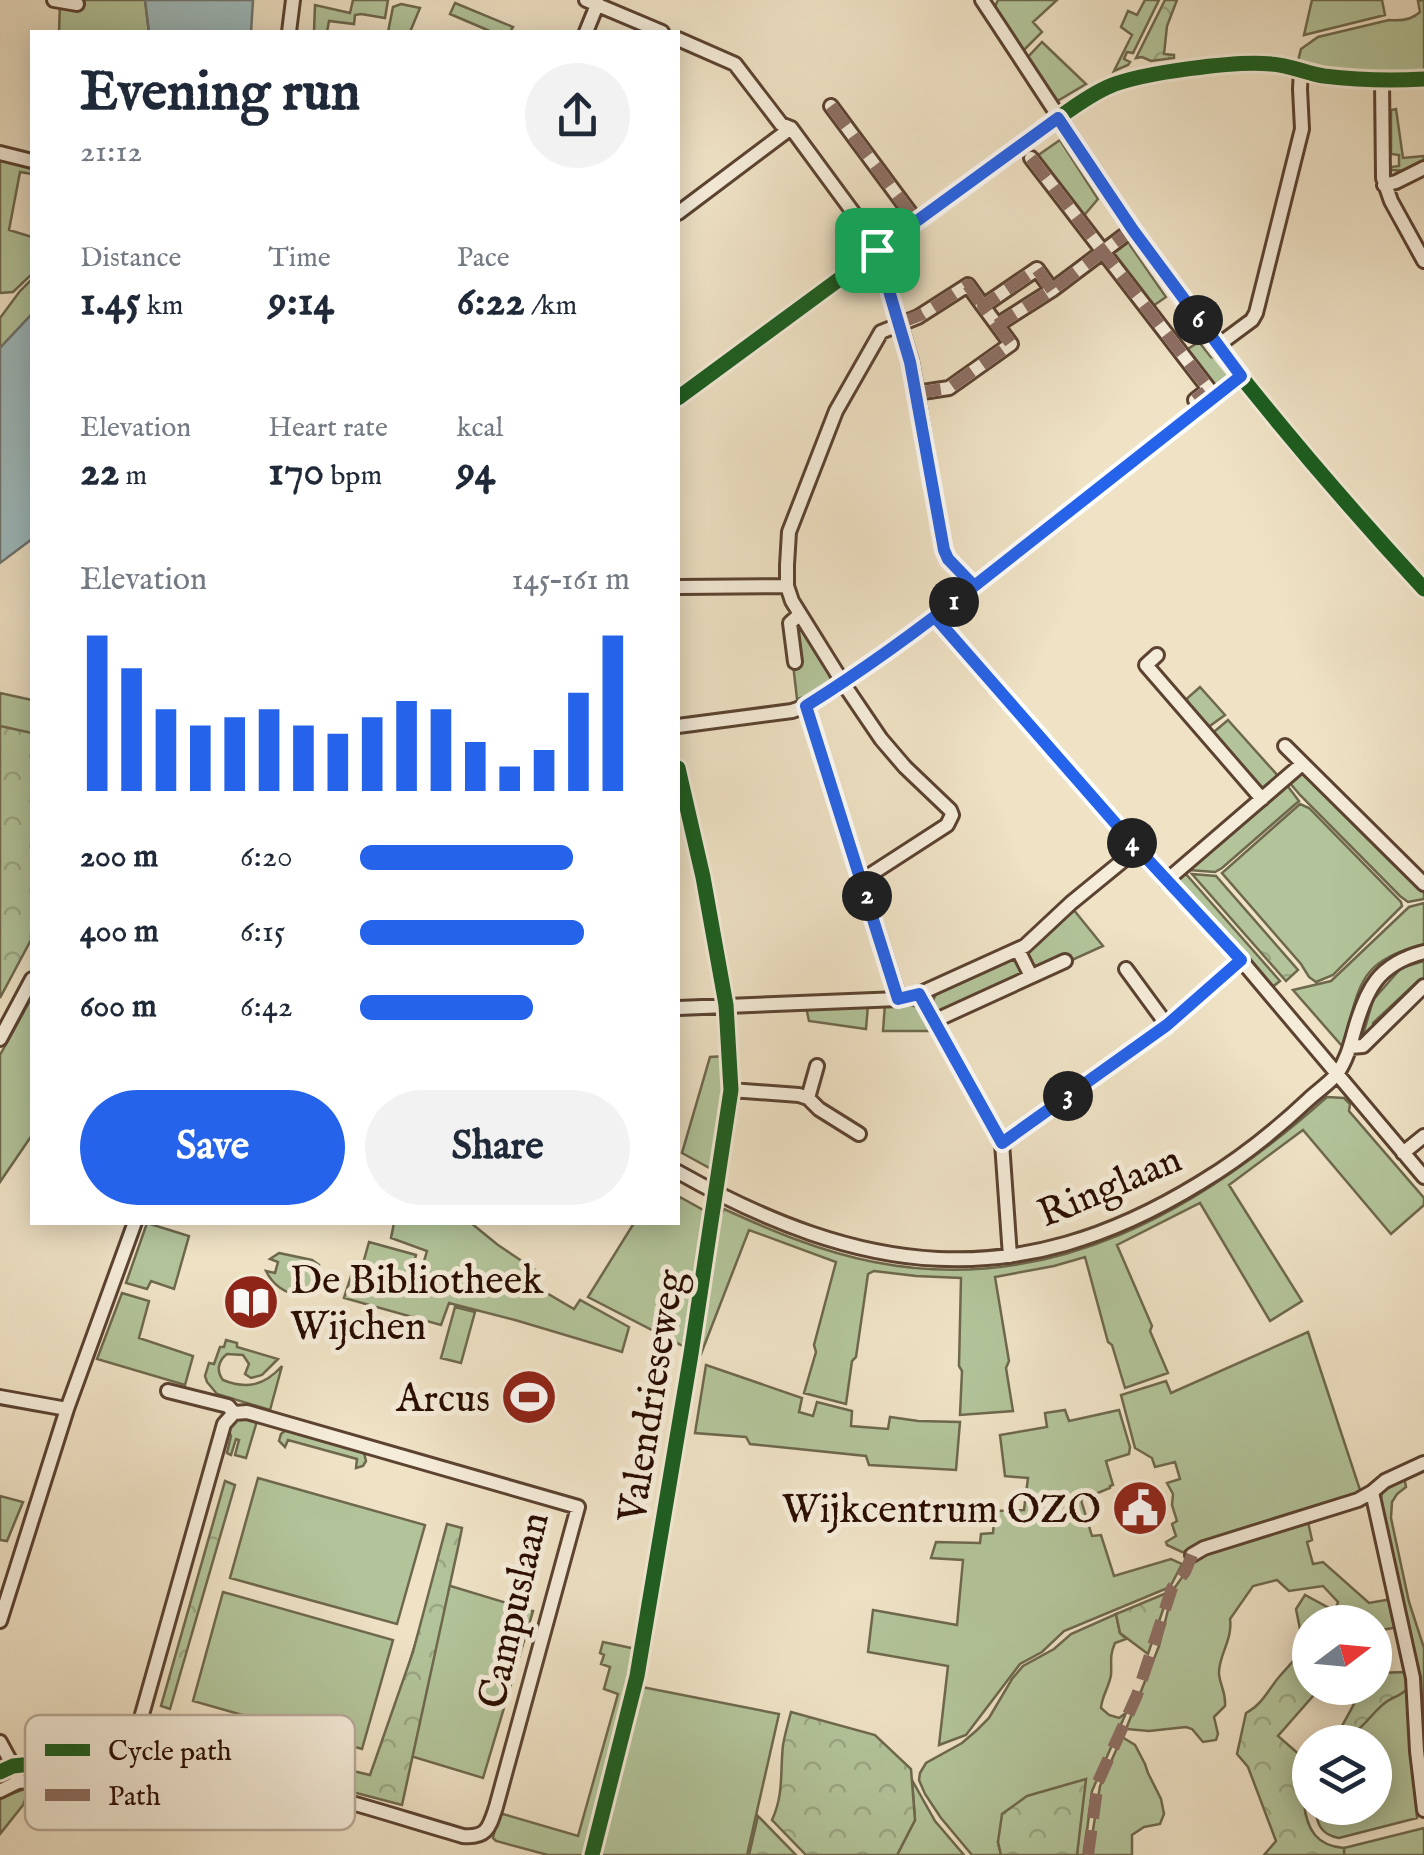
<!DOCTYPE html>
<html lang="en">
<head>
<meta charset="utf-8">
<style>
	:root { --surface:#fff; --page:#f2f2f3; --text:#1f2937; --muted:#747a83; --accent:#2563eb }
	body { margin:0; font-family:"IM FELL English",serif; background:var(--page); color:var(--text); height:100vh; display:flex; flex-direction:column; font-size:38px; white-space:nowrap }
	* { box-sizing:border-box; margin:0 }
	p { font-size:32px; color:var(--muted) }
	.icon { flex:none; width:55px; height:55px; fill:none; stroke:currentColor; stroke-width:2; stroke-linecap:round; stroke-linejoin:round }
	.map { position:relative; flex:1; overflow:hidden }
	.side { position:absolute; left:30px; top:30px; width:650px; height:1195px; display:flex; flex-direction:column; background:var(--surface); border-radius:0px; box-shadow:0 5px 25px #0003 }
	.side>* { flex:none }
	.needle { width:65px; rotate:74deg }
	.fabs { position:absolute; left:1292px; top:1605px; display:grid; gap:20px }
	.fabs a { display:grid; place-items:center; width:100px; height:100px; border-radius:50%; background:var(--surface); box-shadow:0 5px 25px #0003; font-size:50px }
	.pin { position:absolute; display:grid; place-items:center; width:85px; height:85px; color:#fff; margin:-42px; border-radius:20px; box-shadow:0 5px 15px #0006 }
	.km { position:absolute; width:50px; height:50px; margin:-25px; border-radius:50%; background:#222; color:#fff; font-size:28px; line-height:50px; text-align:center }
	.round { display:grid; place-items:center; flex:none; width:105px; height:105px; border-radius:52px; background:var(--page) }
	.head { display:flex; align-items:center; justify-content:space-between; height:170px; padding:0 50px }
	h1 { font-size:55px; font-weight:700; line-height:75px }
	.stats { display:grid; grid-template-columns:repeat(3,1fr); gap:15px; height:170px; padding:10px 50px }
	.stats div { display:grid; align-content:center }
	.stats b { font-size:42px; font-weight:700 }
	.stats small { font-size:28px; font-weight:400 }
	.stats p { font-size:28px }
	.chart { height:280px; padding:20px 50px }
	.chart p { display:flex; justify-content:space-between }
	.chart svg { width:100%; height:180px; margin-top:10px; stroke:var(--accent); stroke-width:6 }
	.action { display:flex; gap:20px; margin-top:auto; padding:20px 50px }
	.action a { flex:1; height:115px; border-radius:60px; background:var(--accent); color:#fff; font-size:40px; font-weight:700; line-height:115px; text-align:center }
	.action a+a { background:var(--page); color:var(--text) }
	ul { padding:0 50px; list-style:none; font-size:32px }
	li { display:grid; grid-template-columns:160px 120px 1fr; align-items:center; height:75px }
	li i { height:25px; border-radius:12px; background:var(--accent) }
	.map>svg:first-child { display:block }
	.grass { fill:#b3c49a; stroke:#6e684d; stroke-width:2.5 }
	.forest { fill:url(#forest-crowns); stroke:#6e684d; stroke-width:2.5 }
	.water { fill:#9ebbbe; stroke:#707572; stroke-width:2.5 }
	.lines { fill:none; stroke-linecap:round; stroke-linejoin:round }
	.minor-casing { stroke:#5b4231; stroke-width:18 }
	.minor { stroke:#f5ecd9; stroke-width:12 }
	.quiet { stroke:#8d6e63; stroke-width:12; stroke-dasharray:25 12; stroke-linecap:butt }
	.cycleway-casing { stroke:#f5ecd9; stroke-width:21 }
	.cycleway { stroke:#1b5e20; stroke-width:15 }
	.route-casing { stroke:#fff; stroke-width:20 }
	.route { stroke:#2563eb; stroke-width:12 }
	.labels { text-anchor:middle; stroke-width:10; stroke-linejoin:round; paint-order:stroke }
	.street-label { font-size:40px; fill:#2a0d00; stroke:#f5ecd9 }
	.poi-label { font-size:40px; fill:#2a0d00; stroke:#f5ecd9; text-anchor:end }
	.key { fill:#f5ecd9; stroke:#b8a998; stroke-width:2.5 }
	.key-label { font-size:28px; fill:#2a0d00 }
</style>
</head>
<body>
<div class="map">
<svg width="1424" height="1855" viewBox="0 0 1424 1855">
	<defs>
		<pattern id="forest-crowns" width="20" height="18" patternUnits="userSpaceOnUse" patternTransform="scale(2.5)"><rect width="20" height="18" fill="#b3c49a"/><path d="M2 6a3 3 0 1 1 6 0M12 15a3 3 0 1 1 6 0" fill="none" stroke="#9aa783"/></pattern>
	</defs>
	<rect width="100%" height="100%" fill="#efe2c5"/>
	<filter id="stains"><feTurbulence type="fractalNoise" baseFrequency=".002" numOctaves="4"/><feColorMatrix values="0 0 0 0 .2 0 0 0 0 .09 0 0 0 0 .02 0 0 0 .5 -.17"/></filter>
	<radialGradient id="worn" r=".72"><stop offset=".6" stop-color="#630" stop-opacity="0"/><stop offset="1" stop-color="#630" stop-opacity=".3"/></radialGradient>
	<!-- grass -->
	<path class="grass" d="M82,0h63l4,32h-90l1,-29 21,1z
		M353,0h35l-3,18 -24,-4 -6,1 -1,9 -25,-3 -2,11h-13l1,-27 35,8z
		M998,0h59l-24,22 9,10 -17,17h-6l-26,-38z
		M1145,0h14l-26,53 -6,-1 -3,7 6,3 -2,3 -14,6 18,-36 -11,-8 7,-16 9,4z
		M1312,0h70l3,15 -81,20z
		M1424,0v71c-37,3 -91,3 -126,-10l3,-12 17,-12 71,-17c11,1 23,0 31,-8l-2,-11z
		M455,3l58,24 -3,5h-18l-42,-18z
		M401,4l19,4 -10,24h-22l5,-25z
		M1042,42l44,42 -32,19 -28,-44z
		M1396,109l7,49 21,-2v6l-17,9 -16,-1v-3l8,-1v-11l-8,-1v-44z
		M1060,140l38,59 -17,20 -47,-61z
		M0,158l32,7v9l-12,-2 -11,58 23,7v37l-19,18 -13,1z
		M1129,237l1,8 36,52 -16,11 -44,-55z
		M32,279v35l-32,34v-30l20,-27z
		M1199,342l12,15 6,1 11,17 -1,5 -13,10 -31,-38z
		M798,621l29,48 4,11 -26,17 -8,2 -4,-35 1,-40z
		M1200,687l25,28 -18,13 -24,-26z
		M0,693l32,7v33l-32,17z
		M1228,720l51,57 -14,12 -5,-1 -47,-52 2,-5z
		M1301,774l6,1 117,116v8l-16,3 -8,-6 -100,-101 -11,-13z
		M1286,784l13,17 -77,67 -7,4 -27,-2z
		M1300,804l9,4 92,94 1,4 -69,69 -17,7 -7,-5 -8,-13 -79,-91z
		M1185,873l95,108 -9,7 -93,-102 1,-7z
		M1424,903v41c-69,18 -63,43 -82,102l-49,-56 38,-9 78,-74z
		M1073,909l30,37 -33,15 -4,-6 -33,14 -8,-17z
		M1015,956l8,17 -2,2 -81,37c-10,-6 -8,-14 -1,-21z
		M1424,961v18h-4l-47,44v7l-8,8 -2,-3 10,-35 28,-32z
		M32,997v138l-32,47v-127z
		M907,1001l1,3 9,3 13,24h-47l2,-27z
		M868,1005l-2,24 -57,-8 -3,-14z
		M725,1056v33l-10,82 -33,-18 28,-96z
		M1327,1097l17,1 6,6 -1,7 75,87v7l-33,29 -88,-104 -74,55 73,116 -32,20 -70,-118 -83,42 35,81 -2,5 18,42 -43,15 -13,-43 -4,-3 -23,-85 -31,9 -59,11 14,84 -3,7 7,43 -53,4 2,-44 -3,-5 2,-88 -45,-2 -42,-5 -6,3 -12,83 -4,4 -6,43 -42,-11 12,-41 -2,-7 22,-83 -87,-32 -48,124 -4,-2 21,-133 6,-10c48,22 98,43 150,53 177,35 326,-52 453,-165z
		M678,1196l27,15 -22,135 -95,-49 46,-74 44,-1z
		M147,1223l42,13 -15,53 -23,-8 -4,8 -21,-6z
		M450,1223h21l27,22 37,25 -7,12 46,27 6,-9 49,27 -7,25 -107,-32 -66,-17 -8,22 -97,-27 9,-28 63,18 11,-37 -36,-13 3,-15z
		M369,1242l47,13 -6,25 -48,-13z
		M279,1253l33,7 7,5c1,40 -39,35 -53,6l9,2 3,-11 -8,-3z
		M122,1293l27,8 -10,37 54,18 -8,29 -88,-26z
		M455,1307l20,5 -14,51 -20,-5z
		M1308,1332l53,161 -173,59h-6l-15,-7 -1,-3 10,-6 -4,-12 5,-3 -5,-16 1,-11 -6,-11 13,-4 -5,-17 -20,5 -3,-9 -17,-10 -14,-53 45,-14 5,12z
		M226,1340l11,3v4l41,12 -16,16 -11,3 -6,-4 4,-10 -6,-9 -16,-1c-9,7 -11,17 -4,26 24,10 42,5 59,-14l-12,44 -53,-16 -10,-12 -2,-6 4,-13 5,1 6,-17h4z
		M706,1365l96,33 -3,14 14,4 4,-14 35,9 -1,15 37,3 2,-12 28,4 42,1 -4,48 -87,-5 -3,-9 -116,-12 -4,-7 -51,-4z
		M1065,1410l4,11 50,-11 11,37 -1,7 -23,7 7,24 -3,1v2l-29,12 11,36 9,-1 13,41 57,-17 11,5 -12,23 -106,44 -22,21 -22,12 -54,71 -27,10 9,-79 -80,-14 5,-42 84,15 6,-65 -32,-2 5,-16 44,1 1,-9 12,-1 2,-22 29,-1 4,-32 -23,-2 -5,-41 47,-8 -2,-14z
		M243,1417l14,4 -11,37 -11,-3 4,-15 -3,-1 -5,16 -4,-2 4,-17 -2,-5c2,-7 6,-13 14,-14z
		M286,1430l74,21 4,2 2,8 -3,5 -7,2 1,-9 -69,-19 -3,7 -6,-6 2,-7z
		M1404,1476l2,11 -9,7 -5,8 -1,16 18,84 15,46v141l-44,-287 3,-14z
		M258,1478l167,47 -28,99 -167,-46z
		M0,1496l23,6 -16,39 -7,-1z
		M1308,1522l4,18 -5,2 6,22 10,-2 46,41 23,-4 7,28 -24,4v-9h-65v10l-9,2 -5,-25 9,-14 26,14 5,-1 2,-6 -15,-16 -34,5 -12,-11 -24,6 -23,33c3,21 -12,37 -11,55 1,12 7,17 6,32l-11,11 4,17 -2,6 -13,2 -11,-13 -6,-2 -37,4 -23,-2 33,-83 14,-56 22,-31 9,-7z
		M434,1581l99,30 -50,167 -99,-30z
		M223,1592l170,48 -31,109 -169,-48z
		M1116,1614l4,19 6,6 -11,4c-6,14 -3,18 -4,32 -2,12 -9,21 -10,33l8,7 10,3 7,-5 -34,78 -8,64h-7l2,-25 -81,12 3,13h-29l-31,-37 -16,-24 -6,-14 1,-7 6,-10 36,-20 15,-13 12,-12 23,-39 11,-13 31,-17 17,-15z
		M603,1642l33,7 -8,44 -42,162h-38l-52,-14 -3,-3 5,-22 5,-2 75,22 40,-142 -14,-5 6,-22 -9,-3 3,-9 -4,-2z
		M642,1687l137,27 -32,141h-149z
		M1409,1687l8,131 -78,20c-18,-3 -22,-14 -24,-30h60v-66h-40l2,-7c6,1 10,1 16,-2 13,-8 22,-25 36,-33 9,-5 13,-5 20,-13z
		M1122,1737l13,8 10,19 3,9 13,26 3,15 -4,10 -16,3 -12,8v20h-43l11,-69z
		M912,1780l23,41 29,34h-67l18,-35z
		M30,1787l-7,18 -23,29v-36z
		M1424,1828v27h-80v-7z"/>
	<!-- forest -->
	<path class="forest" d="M1165,0h12l-10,26 -3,28 10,1v3l-23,3 -9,-4 -6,1z
		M0,726l32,7v205l-32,60z
		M1192,874l24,2 82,94 -12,11z
		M225,1481l10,4 -65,224 -9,-3z
		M447,1524l15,4 -3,15 -57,262 -122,-32 -140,-15 17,-25 18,-4 195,46 43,-123z
		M1169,1592l-21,62 -28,-21 -4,-19z
		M1310,1638v50h10l-42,48 32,28c-1,5 -5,10 -6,15 -2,7 -1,18 0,25 3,26 13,42 40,44v7h-80l12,-14 -28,-74 -11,-13 9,-41c16,-8 22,-23 33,-36 11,-13 23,-24 31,-39z
		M1407,1672l2,15c-7,8 -11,8 -20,13 -14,8 -22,25 -36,33 -6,3 -10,3 -16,2l17,-31 -21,-16h42v-15z
		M791,1712l84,23 36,34 4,51 -18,35h-91l-34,-35c12,-26 8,-48 11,-75 2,-11 5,-22 8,-33z
		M1086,1779l-9,76h-76l-3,-13 4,-28 25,-18z
		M758,1816l38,39h-47z"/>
	<!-- water -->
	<path class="water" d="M145,0h108l-2,32h-102z
		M32,314v225l-32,24v-215z"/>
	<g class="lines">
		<!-- minor casing -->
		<g class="minor-casing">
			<path id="minor" d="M54,0l23,4
				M586,0l76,32
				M982,0c77,116 151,234 235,346 64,85 134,165 207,243
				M289,32l4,-32
				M586,32l11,-27v-5
				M678,39l57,25 46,60 10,4 78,106 8,16 34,111 33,189 4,9 26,27
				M1382,80l1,98 8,23 33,60
				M831,106l86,116
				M0,153l32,8
				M1031,158l178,231 -14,11
				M1384,185l12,-3 28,-14
				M678,213l113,-85
				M1052,290l-15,-21 -54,37 14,19 55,-35 81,-61
				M1217,346l35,-26 4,-7 46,-184 -2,-40 1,-19
				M916,393l33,-5 62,-44 -14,-19
				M678,398l380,-280c16,-11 33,-24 52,-32 31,-13 127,-26 161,-22 18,1 35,9 53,12 33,4 67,5 100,3
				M678,587l109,-1
				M935,617l202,232 104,111 183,217
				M1157,655l-11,10 116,134
				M795,662l-5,-39 9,-8
				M806,706l93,293
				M678,726l114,-15 14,-5 37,-23 92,-66 306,-241
				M1285,746l139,138
				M862,880l85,-55 5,-10 -2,-5 -45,-43 -24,-28 -38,-56 -51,-82 -5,-15v-21l2,-33 47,-121 45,-79 37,-15 50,-32 15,21
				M1166,881l136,-117
				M1018,950l13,26
				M1126,969l41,56
				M919,994l83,149 8,113
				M678,1008l221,-9 20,-5 106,-48 46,-43 66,-54
				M934,1021l131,-60
				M0,1039l32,-60
				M1350,1047l13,-1 61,-60
				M731,1090l68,5 9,3 11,11 40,25
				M808,1098l9,-32
				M1002,1143l165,-118 74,-65
				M1403,1153l21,-17
				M678,1172c183,103 336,125 522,11 40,-24 75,-52 109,-84 9,-8 20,-16 28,-25 9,-13 13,-27 17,-42 12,-43 24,-68 70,-80
				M168,1391l60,15 6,7
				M0,1397l67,12
				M1372,1492l41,186 4,73 7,59
				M1192,1555l12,-7 154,-48 14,-8 13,-11 39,-18
				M0,1621l67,-212 68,-187
				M0,1742l13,24 5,16
				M0,1791l18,-9 25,-2c59,-2 120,-8 179,-3 79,6 164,37 241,59 24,2 26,-8 33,-29l82,-300 -331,-95 -13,1 -10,11 -94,333 -2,20
				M592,1855l45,-179 54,-322 40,-264 -5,-85 -23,-128 -25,-109"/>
		</g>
		<!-- minor -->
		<use href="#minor" class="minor"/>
		<!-- quiet -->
		<path class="quiet" d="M831,106l86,116
			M1031,158l178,231 -14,11
			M1052,290l-15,-21 -54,37 14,19 55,-35 81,-61
			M900,323l23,-9 45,-29 15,21
			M916,393l33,-5 62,-44 -14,-19
			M1088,1855l10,-73 39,-87 35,-107 13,-16 7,-17"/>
		<!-- cycleway casing -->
		<g class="cycleway-casing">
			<path id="cycleway" d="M1058,118c52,79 105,158 162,232 65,83 133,162 204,239
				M678,398l380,-280c16,-11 33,-24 52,-32 31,-13 127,-26 161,-22 18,1 35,9 53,12 33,4 67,5 100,3
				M0,1772l13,-6 28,-3 87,4 32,-2 8,5h15l14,7
				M592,1855l45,-179 54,-322 40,-264 -5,-85 -23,-128 -25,-109"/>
		</g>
		<!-- cycleway -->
		<use href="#cycleway" class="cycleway"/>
	</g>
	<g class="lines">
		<!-- route casing -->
		<g class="route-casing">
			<path id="route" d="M877,250l33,112 34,188 4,9 26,27c-54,43 -109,83 -168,120l92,293 21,-5 83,149 165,-118 74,-65 -104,-112 -202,-231 306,-241 -108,-146 -75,-112 -181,132"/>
		</g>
		<!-- route -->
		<use href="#route" class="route"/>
	</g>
	<!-- icons -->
	<defs>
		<g id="library-disc" transform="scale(2.875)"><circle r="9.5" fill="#8f2418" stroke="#f5ecd9"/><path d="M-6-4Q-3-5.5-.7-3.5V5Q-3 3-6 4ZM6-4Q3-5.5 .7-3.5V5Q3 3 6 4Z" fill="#fff"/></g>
		<g id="stadium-disc" transform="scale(2.875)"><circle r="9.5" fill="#8f2418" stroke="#f5ecd9"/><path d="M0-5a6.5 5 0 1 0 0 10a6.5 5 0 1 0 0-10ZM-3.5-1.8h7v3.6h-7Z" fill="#fff"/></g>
		<g id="civic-disc" transform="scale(2.875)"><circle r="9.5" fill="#8f2418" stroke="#f5ecd9"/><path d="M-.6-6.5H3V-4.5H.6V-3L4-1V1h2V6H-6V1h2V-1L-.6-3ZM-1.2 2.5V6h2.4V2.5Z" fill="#fff"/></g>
	</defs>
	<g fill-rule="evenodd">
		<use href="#library-disc" x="251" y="1302"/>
		<use href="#stadium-disc" x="529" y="1397"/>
		<use href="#civic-disc" x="1140" y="1508"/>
	</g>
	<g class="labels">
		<!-- street labels -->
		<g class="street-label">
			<text transform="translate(1109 1185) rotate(-23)" y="14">Ringlaan</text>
			<text transform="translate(650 1396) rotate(-81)" y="14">Valendrieseweg</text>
			<text transform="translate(512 1610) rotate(-77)" y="14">Campuslaan</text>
		</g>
		<!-- poi labels -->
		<g class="poi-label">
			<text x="290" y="1293" text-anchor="start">De Bibliotheek<tspan x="290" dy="46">Wijchen</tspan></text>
			<text x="490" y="1411">Arcus</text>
			<text x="1101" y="1522">Wijkcentrum OZO</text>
		</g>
	</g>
	<!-- legend -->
	<rect x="25" y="1715" width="330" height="115" rx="15" class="key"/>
	<rect x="45" y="1744" width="45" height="12" fill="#1b5e20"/>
	<rect x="45" y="1789" width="45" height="12" fill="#8d6e63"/>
	<g class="key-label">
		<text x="108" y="1760">Cycle path</text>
		<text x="108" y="1805">Path</text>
	</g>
	<rect width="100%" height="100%" filter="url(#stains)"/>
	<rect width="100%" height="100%" fill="url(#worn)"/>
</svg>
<div class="fabs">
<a><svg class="needle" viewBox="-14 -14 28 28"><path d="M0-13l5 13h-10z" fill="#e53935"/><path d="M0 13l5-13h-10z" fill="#747a83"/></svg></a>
<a><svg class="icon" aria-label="layers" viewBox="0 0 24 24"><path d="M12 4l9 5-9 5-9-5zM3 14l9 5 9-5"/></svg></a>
</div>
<div class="pin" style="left:877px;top:250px;background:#1e9e55"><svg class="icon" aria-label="arrive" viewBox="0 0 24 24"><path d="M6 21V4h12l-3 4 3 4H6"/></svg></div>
<b class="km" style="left:954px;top:602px">1</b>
<b class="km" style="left:867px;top:896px">2</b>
<b class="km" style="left:1068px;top:1096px">3</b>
<b class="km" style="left:1132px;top:843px">4</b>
<b class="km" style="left:1198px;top:320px">6</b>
<section class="side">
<div class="head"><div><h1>Evening run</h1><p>21:12</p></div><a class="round"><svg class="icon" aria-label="share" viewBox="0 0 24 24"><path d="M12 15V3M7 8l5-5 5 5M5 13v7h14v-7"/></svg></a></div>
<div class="stats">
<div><p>Distance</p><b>1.45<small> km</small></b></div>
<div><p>Time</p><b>9:14</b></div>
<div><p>Pace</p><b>6:22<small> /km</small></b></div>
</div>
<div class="stats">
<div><p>Elevation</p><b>22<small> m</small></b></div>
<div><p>Heart rate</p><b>170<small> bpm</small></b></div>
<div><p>kcal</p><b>94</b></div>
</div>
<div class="chart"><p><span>Elevation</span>145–161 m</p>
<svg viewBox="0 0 160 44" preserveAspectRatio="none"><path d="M5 44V6M15 44V14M25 44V24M35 44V28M45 44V26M55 44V24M65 44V28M75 44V30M85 44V26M95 44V22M105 44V24M115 44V32M125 44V38M135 44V34M145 44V20M155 44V6"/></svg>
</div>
<ul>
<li><b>200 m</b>6:20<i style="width:79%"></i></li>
<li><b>400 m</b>6:15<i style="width:83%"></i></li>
<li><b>600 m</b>6:42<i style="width:64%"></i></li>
</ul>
<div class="action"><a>Save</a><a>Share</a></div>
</section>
</div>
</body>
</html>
